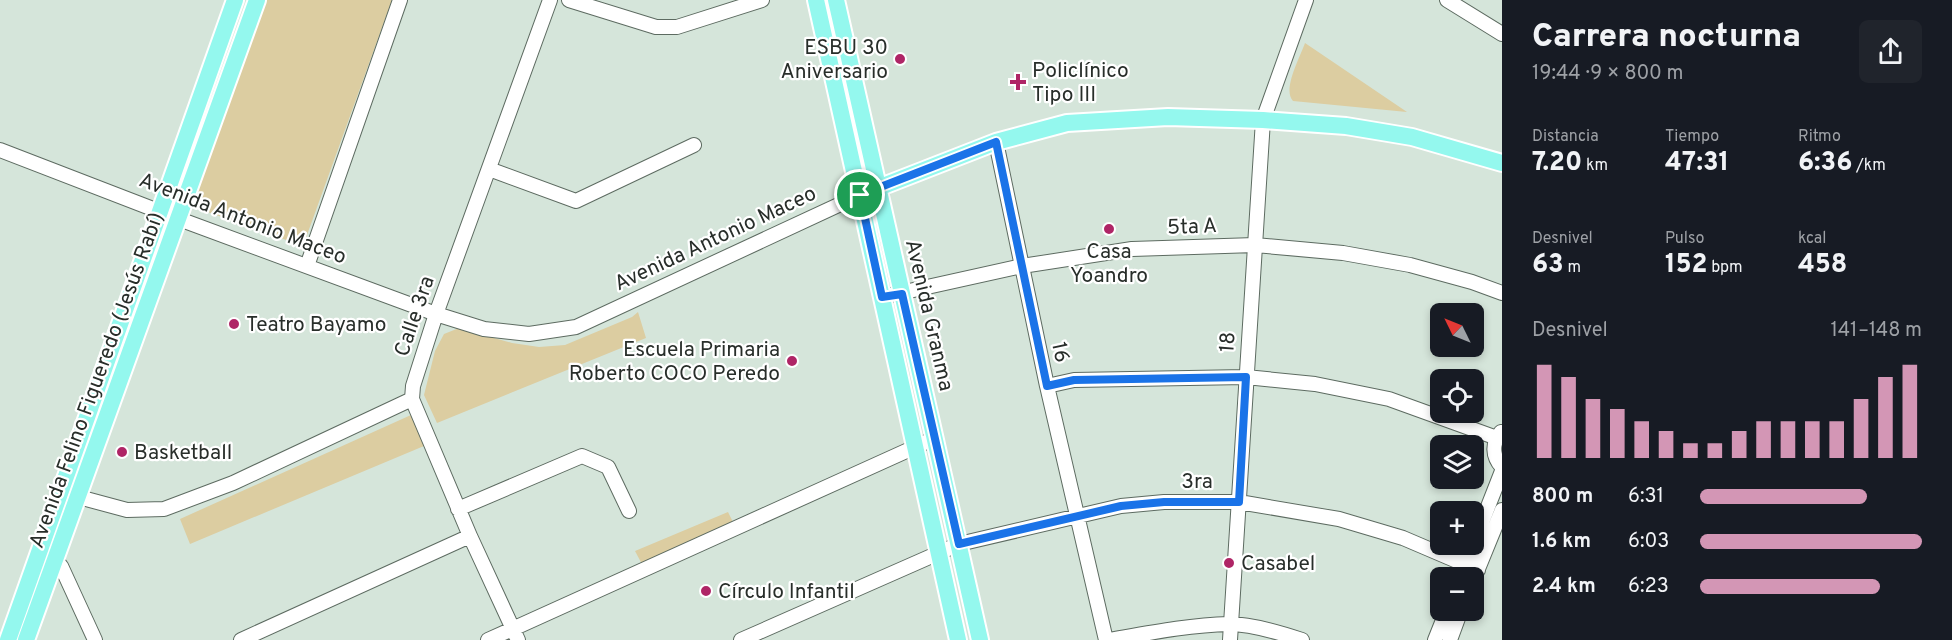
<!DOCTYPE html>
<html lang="es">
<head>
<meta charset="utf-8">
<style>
	:root { --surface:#171b24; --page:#20242c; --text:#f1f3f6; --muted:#9ea1a6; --accent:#d396b5 }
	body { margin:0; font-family:Overpass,sans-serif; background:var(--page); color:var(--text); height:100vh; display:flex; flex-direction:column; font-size:22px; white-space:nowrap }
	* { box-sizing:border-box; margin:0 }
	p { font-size:20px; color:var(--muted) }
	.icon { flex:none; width:33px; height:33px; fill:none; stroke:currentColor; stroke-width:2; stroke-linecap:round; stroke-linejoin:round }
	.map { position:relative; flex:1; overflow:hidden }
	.details { display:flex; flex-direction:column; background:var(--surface); width:450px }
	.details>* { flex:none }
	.needle { width:39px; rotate:313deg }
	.fabs { position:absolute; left:1430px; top:303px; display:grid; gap:12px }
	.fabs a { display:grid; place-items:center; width:54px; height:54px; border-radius:9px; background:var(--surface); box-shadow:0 3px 9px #0003; font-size:30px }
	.pin { position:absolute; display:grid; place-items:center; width:51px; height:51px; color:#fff; margin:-26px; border:3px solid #fff; border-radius:50%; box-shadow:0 2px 6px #0007 }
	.round { display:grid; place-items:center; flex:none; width:63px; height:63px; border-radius:9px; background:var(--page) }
	.overview { display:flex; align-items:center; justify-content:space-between; height:102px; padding:0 30px }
	h1 { font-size:33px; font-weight:800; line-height:45px }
	.stats { display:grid; grid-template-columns:repeat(3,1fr); gap:9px; height:102px; padding:6px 30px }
	.stats div { display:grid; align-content:center }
	.stats b { font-size:26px; font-weight:800 }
	.stats small { font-size:16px; font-weight:400 }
	.stats p { font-size:16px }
	.chart { height:168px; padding:12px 30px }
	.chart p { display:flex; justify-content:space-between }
	.chart svg { width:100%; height:108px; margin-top:6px; stroke:var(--accent); stroke-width:6 }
	ul { padding:0 30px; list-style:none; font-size:20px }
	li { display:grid; grid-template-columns:96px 72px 1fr; align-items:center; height:45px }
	li i { height:15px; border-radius:8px; background:var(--accent) }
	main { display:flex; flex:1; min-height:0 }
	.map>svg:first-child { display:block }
	.green { fill:#dccda1 }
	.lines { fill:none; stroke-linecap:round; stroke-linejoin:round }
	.minor-casing { stroke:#5d6b61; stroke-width:16 }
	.major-casing { stroke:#fff; stroke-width:20 }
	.minor { stroke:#fff; stroke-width:14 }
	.major { stroke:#94f8ee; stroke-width:16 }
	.route-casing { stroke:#fff; stroke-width:12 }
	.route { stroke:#1a73e8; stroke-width:8 }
	.poi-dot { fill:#af2566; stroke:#fff; stroke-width:2 }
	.labels { text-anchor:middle; stroke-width:4.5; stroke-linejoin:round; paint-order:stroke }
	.poi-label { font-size:21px; fill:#282e2a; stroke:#fff; text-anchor:start }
	.street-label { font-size:21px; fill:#282e2a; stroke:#fff }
</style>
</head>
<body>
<main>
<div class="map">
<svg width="1502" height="640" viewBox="0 0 1502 640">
	<rect width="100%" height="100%" fill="#d5e5da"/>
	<!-- green -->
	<path class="green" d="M261,0h131l-89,246 -115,-41z
		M1305,43l102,69 -114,-11c-11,-11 7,-44 12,-58z
		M638,312l8,26 -209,85 -13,-28 11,-44 9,-17 15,-6 53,15 27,4 26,-2 67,-28z
		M411,415l13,31 -234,98 -10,-25z
		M728,512l7,14 -91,42 -9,-17z"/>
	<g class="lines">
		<!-- minor casing -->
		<g class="minor-casing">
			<path id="minor" d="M569,0l87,27h21l85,-27
				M1447,0l55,34
				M996,142l51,244 59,254
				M0,150l179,69 257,95 48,15 45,5 47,-7 284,-132
				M489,169l87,32 118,-56
				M307,266l93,-266
				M882,297l140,-31 110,-17 123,-4 88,8 67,12 62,17 30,11
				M1047,386l27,-6 172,-3 69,7 74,15 108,39
				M1501,432c-9,11 -9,24 1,35
				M60,492l67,18 37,-1 69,-26 179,-84
				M458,509l124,-53 26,11 21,44
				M53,564l8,2 34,74
				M1460,578l42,-107
				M1473,581l29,-71
				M241,640l229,-104
				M488,640l447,-202
				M518,640l-48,-104 -58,-137 1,-13 23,-72 114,-314
				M741,640l218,-96 162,-38 43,-4h75l100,17 64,19 75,32
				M1109,640c40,-7 80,-15 120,-16 22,0 52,9 73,16
				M1230,640l33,-520 43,-120
				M1435,640l12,-30
				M1450,640l11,-30"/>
		</g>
		<!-- major casing -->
		<g class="major-casing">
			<path id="major" d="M816,0l142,640
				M836,0l144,640
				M860,195l136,-53 71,-19 101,-6 95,3 83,6 66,11 90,26
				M8,640l227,-640
				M26,640l231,-640"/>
		</g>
		<!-- minor -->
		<use href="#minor" class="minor"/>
		<!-- major -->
		<use href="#major" class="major"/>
	</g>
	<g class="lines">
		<!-- route casing -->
		<g class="route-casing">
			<path id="route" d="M996,142l51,244 27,-6 172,-3 -7,125h-75l-43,4 -162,38 -57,-250 -20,3 -22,-102z"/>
		</g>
		<!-- route -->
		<use href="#route" class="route"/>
	</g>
	<!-- markers -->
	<g class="poi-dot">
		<circle cx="900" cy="59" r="6"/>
		<path d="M1015 73h6v6h6v6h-6v6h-6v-6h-6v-6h6z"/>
		<circle cx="1109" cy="229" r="6"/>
		<circle cx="234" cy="324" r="6"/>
		<circle cx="792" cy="361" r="6"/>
		<circle cx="122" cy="452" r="6"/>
		<circle cx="1229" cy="563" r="6"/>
		<circle cx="706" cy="591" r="6"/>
	</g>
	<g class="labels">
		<!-- poi labels -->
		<g class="poi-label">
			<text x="888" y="54" text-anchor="end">ESBU 30<tspan x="888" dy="24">Aniversario</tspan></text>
			<text x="1032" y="77">Policlínico<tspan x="1032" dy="24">Tipo III</tspan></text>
			<text x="1109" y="258" text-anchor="middle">Casa<tspan x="1109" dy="24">Yoandro</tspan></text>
			<text x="246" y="331">Teatro Bayamo</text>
			<text x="780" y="356" text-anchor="end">Escuela Primaria<tspan x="780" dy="24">Roberto COCO Peredo</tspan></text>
			<text x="134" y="459">Basketball</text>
			<text x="1241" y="570">Casabel</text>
			<text x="718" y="598">Círculo Infantil</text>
		</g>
		<!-- street labels -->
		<g class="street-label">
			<text transform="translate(243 218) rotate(21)" y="7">Avenida Antonio Maceo</text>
			<text transform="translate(1192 226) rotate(-2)" y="7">5ta A</text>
			<text transform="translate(715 238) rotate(-25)" y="7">Avenida Antonio Maceo</text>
			<text transform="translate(930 315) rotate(77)" y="7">Avenida Granma</text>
			<text transform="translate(414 316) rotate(-71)" y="7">Calle 3ra</text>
			<text transform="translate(1227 342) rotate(-86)" y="7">18</text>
			<text transform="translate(1061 352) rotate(78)" y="7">16</text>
			<text transform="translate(96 380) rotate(-70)" y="7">Avenida Felino Figueredo (Jesús Rabí)</text>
			<text x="1197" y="488">3ra</text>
		</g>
	</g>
</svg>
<div class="fabs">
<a><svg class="needle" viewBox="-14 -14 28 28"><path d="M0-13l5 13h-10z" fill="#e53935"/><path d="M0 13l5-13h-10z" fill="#9ea1a6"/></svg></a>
<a><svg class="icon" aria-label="locate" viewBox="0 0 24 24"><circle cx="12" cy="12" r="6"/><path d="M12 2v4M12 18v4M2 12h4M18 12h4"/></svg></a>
<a><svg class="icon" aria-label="layers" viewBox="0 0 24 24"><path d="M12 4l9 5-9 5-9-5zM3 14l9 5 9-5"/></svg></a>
<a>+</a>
<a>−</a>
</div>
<div class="pin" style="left:860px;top:195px;background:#1e9e55"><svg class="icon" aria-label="arrive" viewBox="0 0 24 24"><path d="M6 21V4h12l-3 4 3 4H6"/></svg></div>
</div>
<section class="details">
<div class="overview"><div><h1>Carrera nocturna</h1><p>19:44 · 9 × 800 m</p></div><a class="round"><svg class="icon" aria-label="share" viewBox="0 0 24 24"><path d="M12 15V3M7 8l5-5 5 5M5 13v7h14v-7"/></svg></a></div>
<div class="stats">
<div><p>Distancia</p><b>7.20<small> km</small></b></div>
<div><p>Tiempo</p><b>47:31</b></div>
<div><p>Ritmo</p><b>6:36<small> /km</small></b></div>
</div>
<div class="stats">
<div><p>Desnivel</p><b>63<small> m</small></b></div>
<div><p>Pulso</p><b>152<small> bpm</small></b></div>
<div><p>kcal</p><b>458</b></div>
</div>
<div class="chart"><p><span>Desnivel</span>141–148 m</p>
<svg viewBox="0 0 160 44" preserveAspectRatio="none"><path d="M5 44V6M15 44V11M25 44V20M35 44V24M45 44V29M55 44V33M65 44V38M75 44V38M85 44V33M95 44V29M105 44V29M115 44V29M125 44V29M135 44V20M145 44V11M155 44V6"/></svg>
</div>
<ul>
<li><b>800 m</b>6:31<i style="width:75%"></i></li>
<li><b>1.6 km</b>6:03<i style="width:100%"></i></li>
<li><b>2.4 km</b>6:23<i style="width:81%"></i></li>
</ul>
</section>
</main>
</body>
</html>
